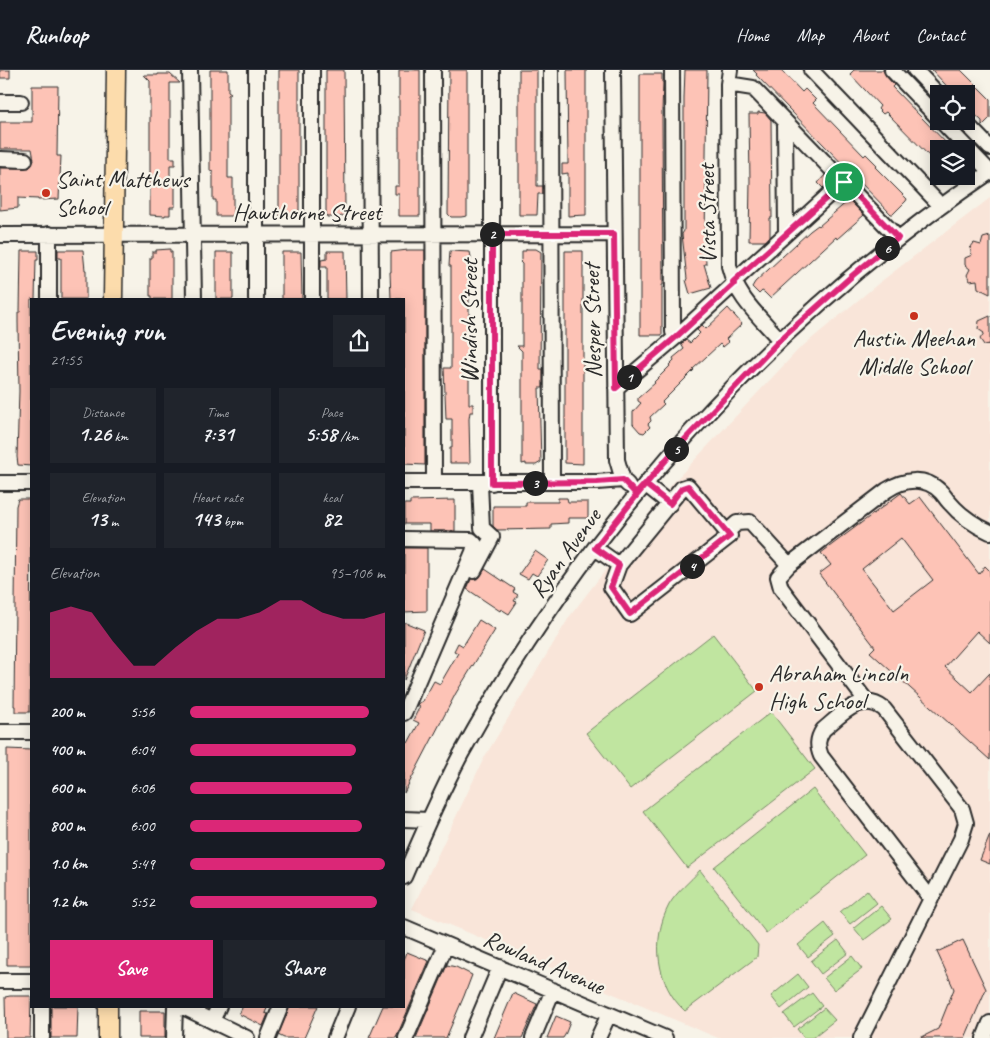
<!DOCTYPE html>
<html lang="en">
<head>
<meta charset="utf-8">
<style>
	:root { --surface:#171b24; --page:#20242c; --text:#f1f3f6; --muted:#9ea1a6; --line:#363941; --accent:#db2777 }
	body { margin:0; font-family:Caveat,sans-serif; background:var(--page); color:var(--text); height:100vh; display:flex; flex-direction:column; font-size:19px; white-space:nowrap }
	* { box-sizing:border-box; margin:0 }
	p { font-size:16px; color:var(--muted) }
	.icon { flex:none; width:28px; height:28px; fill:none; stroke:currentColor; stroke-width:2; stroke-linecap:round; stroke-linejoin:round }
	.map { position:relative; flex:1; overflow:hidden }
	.drawer { position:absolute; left:30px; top:228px; width:375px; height:710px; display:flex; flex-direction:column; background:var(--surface); border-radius:0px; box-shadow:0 2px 12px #0003 }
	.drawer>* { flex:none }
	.tools { position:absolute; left:930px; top:15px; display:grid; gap:10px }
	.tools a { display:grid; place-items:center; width:45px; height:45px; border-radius:0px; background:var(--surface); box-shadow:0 2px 12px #0003; font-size:25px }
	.pin { position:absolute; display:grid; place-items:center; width:42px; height:42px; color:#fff; margin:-21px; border:2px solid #fff; border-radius:50%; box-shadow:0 1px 5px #0007 }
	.km { position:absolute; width:25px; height:25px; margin:-12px; border-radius:50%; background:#222; color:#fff; font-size:14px; line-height:25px; text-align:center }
	.round { display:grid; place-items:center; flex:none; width:52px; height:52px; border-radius:0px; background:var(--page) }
	.overview { display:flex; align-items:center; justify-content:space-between; height:85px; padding:0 20px }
	h1 { font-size:28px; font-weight:700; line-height:38px }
	.metrics { display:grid; grid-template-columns:repeat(3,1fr); gap:8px; height:85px; padding:5px 20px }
	.metrics div { display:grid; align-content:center; border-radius:0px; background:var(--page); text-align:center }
	.metrics b { font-size:21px; font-weight:700 }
	.metrics small { font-size:14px; font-weight:400 }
	.metrics p { font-size:14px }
	.chart { height:140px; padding:10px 20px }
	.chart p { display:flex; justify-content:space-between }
	.chart svg { width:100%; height:90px; margin-top:5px; fill:var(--accent); opacity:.7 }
	.button { display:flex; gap:10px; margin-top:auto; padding:10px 20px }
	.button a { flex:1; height:58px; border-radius:0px; background:var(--accent); color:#fff; font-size:20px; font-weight:700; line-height:58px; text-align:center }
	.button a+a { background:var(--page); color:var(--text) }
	ul { padding:0 20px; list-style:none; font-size:16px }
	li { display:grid; grid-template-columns:80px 60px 1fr; align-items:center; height:38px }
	li i { height:12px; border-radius:6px; background:var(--accent) }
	header { display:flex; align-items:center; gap:30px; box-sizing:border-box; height:70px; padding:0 25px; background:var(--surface); border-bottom:1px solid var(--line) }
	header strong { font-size:24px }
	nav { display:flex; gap:28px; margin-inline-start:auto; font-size:18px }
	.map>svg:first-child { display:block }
	.built { fill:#f9e5d9 }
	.green { fill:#c0e5a0; stroke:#768866 }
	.building { fill:#fdc3b6; stroke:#2b2b2b; fill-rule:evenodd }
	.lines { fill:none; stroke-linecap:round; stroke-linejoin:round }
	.minor-casing { stroke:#2b2b2b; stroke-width:18 }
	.major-casing { stroke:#2b2b2b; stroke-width:21 }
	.minor { stroke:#f7f3e8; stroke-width:14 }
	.major { stroke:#fcdcac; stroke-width:18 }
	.route-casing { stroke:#fff; stroke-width:10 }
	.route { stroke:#db2777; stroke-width:6 }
	.poi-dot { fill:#c8321e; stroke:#f7f3e8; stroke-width:2 }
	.labels { text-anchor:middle; stroke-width:4.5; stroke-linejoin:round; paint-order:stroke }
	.poi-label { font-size:24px; fill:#2b2b2b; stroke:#f7f3e8; text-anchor:start }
	.street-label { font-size:24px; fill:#2b2b2b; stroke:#f7f3e8 }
</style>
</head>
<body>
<header>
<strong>Runloop</strong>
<nav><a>Home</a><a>Map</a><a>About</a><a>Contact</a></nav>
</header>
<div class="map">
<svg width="990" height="968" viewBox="0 0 990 968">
	<rect width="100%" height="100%" fill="#f7f3e8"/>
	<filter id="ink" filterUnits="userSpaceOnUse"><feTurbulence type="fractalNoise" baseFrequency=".02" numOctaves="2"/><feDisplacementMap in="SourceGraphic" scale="10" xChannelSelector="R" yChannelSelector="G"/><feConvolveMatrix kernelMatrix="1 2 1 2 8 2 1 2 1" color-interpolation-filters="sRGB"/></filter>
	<g filter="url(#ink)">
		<!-- built -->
		<path class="built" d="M990,128v840h-272l-306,-129 72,-151 86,-142 102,-132 126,-134 81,-67z"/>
		<!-- green -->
		<path class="green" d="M713,564l44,57 -127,98 -44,-56z
			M771,642l44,57 -128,99 -44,-57z
			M813,719l52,66 -99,78 -52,-66z
			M700,800l58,75 -1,12 -72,54c-29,-26 -34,-72 -16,-106 8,-14 21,-23 31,-35z
			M867,820l10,13 -27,21 -10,-12z
			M881,836l11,13 -28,21 -10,-12z
			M825,853l10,13 -27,21 -10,-12z
			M838,870l10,13 -27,21 -10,-13z
			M852,886l10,13 -28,21 -10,-12z
			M798,904l10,13 -27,22 -10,-13z
			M812,923l10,13 -28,21 -10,-13z
			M824,938l11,12 -23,18h-8l-7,-9z"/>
		<!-- building -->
		<path class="building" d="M0,0h10v8h-10z
			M210,0h18v21l3,2 -3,2v83h5v38h-17v-16h-3v-28l-3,-1z
			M279,0h20v146h-20z
			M326,0h18l1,145 -6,2h-12l-1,-3z
			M399,0h21v146h-21v-22h-4v-8h4z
			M449,0h18v146l-6,1h-10l-3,-3z
			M519,0h18v116h6v8h-5l-1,21h-18z
			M567,0h19v145l-18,1v-43l-6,1v-10h6z
			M685,0h22l-2,171 1,23h-2l7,24 -21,6 -4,-14 1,-1 -5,-45 2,-3v-133z
			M753,0h28l21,22 3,-3 11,11 -3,3 51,53 2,-2 11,11 -2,2 32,32 -1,2 -13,13h-2l-135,-139 1,-1z
			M854,0h29l3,6 8,9 -2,2 60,62h-13v17l-53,-54 -3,2 -5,-5 2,-3 -30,-32z
			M932,0h29l29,29v19l-8,8v-5l-16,-15v-12h-12z
			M158,4h12l10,9h-10v75h5v7h-5v18h5v24h-5v8h-5v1l-15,-1v-134l-6,-6h14z
			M640,4h22v8h1l-1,30 1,173h-1v50h-22z
			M32,16h26l-1,70h4l-2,43 -21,1v-1l-20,-1v10l-18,2v-42h29l3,-3 2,-5 -2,-11h-32v-27h32z
			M758,42l7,1 6,7 1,98h-2v18l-4,5h-17l1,-60 -1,-67h9z
			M825,105l6,6 -8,7 -5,-5z
			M849,130l15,15 -27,24 -1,-2 -66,61 -6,-6 -2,-1 -3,3 -7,-7 3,-5 55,-51 8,-6 1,1z
			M990,166v58l-12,-6 -1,-8 -7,1 -3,-6 3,-6 -5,-4v-7l7,-3 -2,-7 4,-5 7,2 2,-7z
			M170,179v3h2v47h-20v-3h-2v-38h2v-6h4v-2z
			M526,179h10l5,3 -1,117h3v19h-4l2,74 -5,3h-10v-2l-4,1v-113l-5,-5h5v-82l-2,-2 2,-2v-9h4z
			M58,180h25l2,20h1v29h-25v-41h-3z
			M408,180h17v215l-21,-1v-165h-13l-1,-27h1v-20z
			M21,181h17v9h-2l-1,39h-4v167l-13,-1 -1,-8 2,-66 -1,-69v-10h2z
			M327,181h18l1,48h-19v-32h-6v-7l6,-1z
			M450,181l20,1 1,5 -1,9h-1v138h4v8h-3l-1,7 1,44h-20v-15h2v-29h-6l-2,-51h7v-102h-2z
			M565,181h18v213l-18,-1z
			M216,182h17v47h-17z
			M282,182h19l1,47h-20z
			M728,238l14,16 -16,15 3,3 -6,5 -3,-3 -27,25 1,1 -32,32 2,2 -14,13 1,4 -3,3 2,3 -6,6 -4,-1 -7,-8v-12l8,-9 -3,-2v-3l17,-15 -1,-1 16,-16 -1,-1 5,-5 -1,-2 11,-9 -3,-5 5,-4 4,3 10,-10 -3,-3 5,-5 4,4z
			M990,246v28l-6,1 -4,-6 4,-6 -6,-4 1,-8z
			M901,423l9,11 10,-7 59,77 6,-8 5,5v72l-13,-12 -32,36 27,25 18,-19v87l-120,-108 5,-5 -56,-73 12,-9 -10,-12zM901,468l32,42 -39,30 -32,-41z
			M558,428h9l1,4h20v16h-20v5l-17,1v5l-54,1 -4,-4v-20h33v-4h32z
			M18,429h13l-1,213h-15v-6h-1l2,-200z
			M455,430v31h-25v-7h-26v-20h6v-3z
			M404,478h23v63l-23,1z
			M535,481l13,9 -11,16 -5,-3 -4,6 -9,-5z
			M485,499l30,20 -2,3 5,3 -4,6 3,1 -8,12 -8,-5 -1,2 -33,-22 4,-10 8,-1z
			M479,550l16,10 -39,63 -52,100v-52l4,2 11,-20 -6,-3 7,-14 -3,-2 6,-3 11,-20 6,3 18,-31 -4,-2 4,-8 5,3z
			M404,552l20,8 -20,50z
			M7,679l24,1v215h-24z
			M990,765v29l-10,-4z
			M963,870l23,49 -21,49h-45l18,-9 16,-40 -17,-37z
			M407,882l22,9 -33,77h-27l14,-32h21v-46z
			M447,895l9,2 16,8 -8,21 -18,42h-30z
			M513,923l24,11 -15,34h-28z
			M10,926h21l-1,42h-24l-1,-41z
			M51,936h27l-1,32h-26z
			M243,936h25l-3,7 3,1 -5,12 -24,-12z
			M290,936h28l-14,32h-20l-6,-3z
			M139,941h26v27h-26z
			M556,946l14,6 -5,13 -2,3h-16z"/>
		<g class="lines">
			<!-- minor casing -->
			<g class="minor-casing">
				<path id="minor" d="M190,0l4,229
					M256,0v229
					M370,0l1,229
					M433,0l1,412
					M551,0l1,412
					M613,0l4,390 6,20
					M672,0l1,262 3,5
					M730,0l-2,14 1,182c8,32 29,49 51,74
					M811,0l130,136
					M892,0l47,49
					M915,0l24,25
					M728,14l25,4 145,150
					M0,32h21
					M785,51l1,113
					M941,51l49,51
					M964,51l26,27
					M0,89l25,1
					M0,165l614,-1
					M733,212l110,-100
					M49,229v-65
					M312,229v-229
					M616,318l60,-51 58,-53
					M404,412h193l26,-2 5,5
					M0,413h31
					M492,413v-413
					M645,414l25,20
					M688,416l42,50 -100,78 -19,-27 8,-22 63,-77z
					M727,462l10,-9 13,-1 39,43
					M404,469l67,1 4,4 -2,8 -69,161
					M595,478l24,17
					M474,501l18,-34 -10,-9 -2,-45
					M867,632l-86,-114 -3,-11 11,-12 98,-75c17,-11 38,-14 54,2 3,3 5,7 8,10 11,13 25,23 41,30
					M0,662h31
					M404,749l25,1
					M404,807c18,-42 36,-83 57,-123 128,-232 309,-434 529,-582
					M404,857l261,111
					M0,911h31
					M181,936l66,32
					M212,951l7,-15
					M42,968v-32
					M174,968l1,-32
					M268,968l13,-32
					M335,968l13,-32
					M406,968l40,-93
					M470,968l30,-71
					M533,968l20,-48
					M598,968l11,-24
					M861,968l100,-199 5,-16 -4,-14 -78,-100c-23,-18 -43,6 -61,21 -6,9 -6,16 -2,26l110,143
					M984,968l6,-15"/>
			</g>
			<!-- major casing -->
			<g class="major-casing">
				<path id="major" d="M113,229l3,-229
					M108,968v-32"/>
			</g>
			<!-- minor -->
			<use href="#minor" class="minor"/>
			<!-- major -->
			<use href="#major" class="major"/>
		</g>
	</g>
	<g class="lines" filter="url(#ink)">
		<!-- route casing -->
		<g class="route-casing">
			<path id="route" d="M844,112l-111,100 1,2 -58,53 -60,51 -2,-154h-122v249l105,-1 26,-2 13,14 9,-10 25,20 12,-16 6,-2 42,50 -100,78 -19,-27 8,-22 -24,-17c25,-32 50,-64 77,-95l108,-113 73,-65 45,-37 -54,-56"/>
		</g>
		<!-- route -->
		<use href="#route" class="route"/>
	</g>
	<!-- markers -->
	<g class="poi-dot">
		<circle cx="46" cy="123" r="5"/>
		<circle cx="914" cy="246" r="5"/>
		<circle cx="759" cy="617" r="5"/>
	</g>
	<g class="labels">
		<!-- poi labels -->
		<g class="poi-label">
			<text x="56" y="117">Saint Matthews<tspan x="56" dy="28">School</tspan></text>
			<text x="914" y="276" text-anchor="middle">Austin Meehan<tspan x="914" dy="28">Middle School</tspan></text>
			<text x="769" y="611">Abraham Lincoln<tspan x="769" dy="28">High School</tspan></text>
		</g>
		<!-- street labels -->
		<g class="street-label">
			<text x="307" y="150">Hawthorne Street</text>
			<text transform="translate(707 144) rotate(-91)" y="8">Vista Street</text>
			<text transform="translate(469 251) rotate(-90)" y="8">Windish Street</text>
			<text transform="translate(592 251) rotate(-91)" y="8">Nesper Street</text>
			<text transform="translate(565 483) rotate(-54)" y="8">Ryan Avenue</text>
			<text transform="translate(544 892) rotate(23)" y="8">Rowland Avenue</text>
		</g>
	</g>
</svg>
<div class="tools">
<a><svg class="icon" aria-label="locate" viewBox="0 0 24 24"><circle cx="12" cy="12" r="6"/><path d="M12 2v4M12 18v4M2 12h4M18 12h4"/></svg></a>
<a><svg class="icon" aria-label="layers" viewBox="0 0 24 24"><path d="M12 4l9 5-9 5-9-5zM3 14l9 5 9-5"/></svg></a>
</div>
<div class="pin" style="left:844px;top:112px;background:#1e9e55"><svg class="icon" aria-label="arrive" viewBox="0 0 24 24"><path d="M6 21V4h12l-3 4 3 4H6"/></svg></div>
<b class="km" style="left:629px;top:307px">1</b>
<b class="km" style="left:492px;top:164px">2</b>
<b class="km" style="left:535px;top:413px">3</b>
<b class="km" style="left:692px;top:496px">4</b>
<b class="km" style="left:676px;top:379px">5</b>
<b class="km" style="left:887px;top:178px">6</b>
<section class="drawer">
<div class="overview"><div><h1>Evening run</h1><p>21:55</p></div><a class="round"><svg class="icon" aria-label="share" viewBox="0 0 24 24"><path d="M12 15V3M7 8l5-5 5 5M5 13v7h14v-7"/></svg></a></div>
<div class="metrics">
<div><p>Distance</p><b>1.26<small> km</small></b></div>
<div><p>Time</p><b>7:31</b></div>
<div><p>Pace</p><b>5:58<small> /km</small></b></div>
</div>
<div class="metrics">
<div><p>Elevation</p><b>13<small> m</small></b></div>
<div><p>Heart rate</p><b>143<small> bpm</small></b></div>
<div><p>kcal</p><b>82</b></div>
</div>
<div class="chart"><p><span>Elevation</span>95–106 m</p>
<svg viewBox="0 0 160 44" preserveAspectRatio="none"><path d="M0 44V12L10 9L20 12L30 26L40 38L50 38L60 29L70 21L80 15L90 15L100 12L110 6L120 6L130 12L140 15L150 15L160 12V44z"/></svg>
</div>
<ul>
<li><b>200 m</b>5:56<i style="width:92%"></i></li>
<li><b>400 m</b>6:04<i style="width:85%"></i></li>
<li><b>600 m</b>6:06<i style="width:83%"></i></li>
<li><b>800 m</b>6:00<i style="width:88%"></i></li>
<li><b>1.0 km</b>5:49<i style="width:100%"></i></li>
<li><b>1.2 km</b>5:52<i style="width:96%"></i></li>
</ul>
<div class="button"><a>Save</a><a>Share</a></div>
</section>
</div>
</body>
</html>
